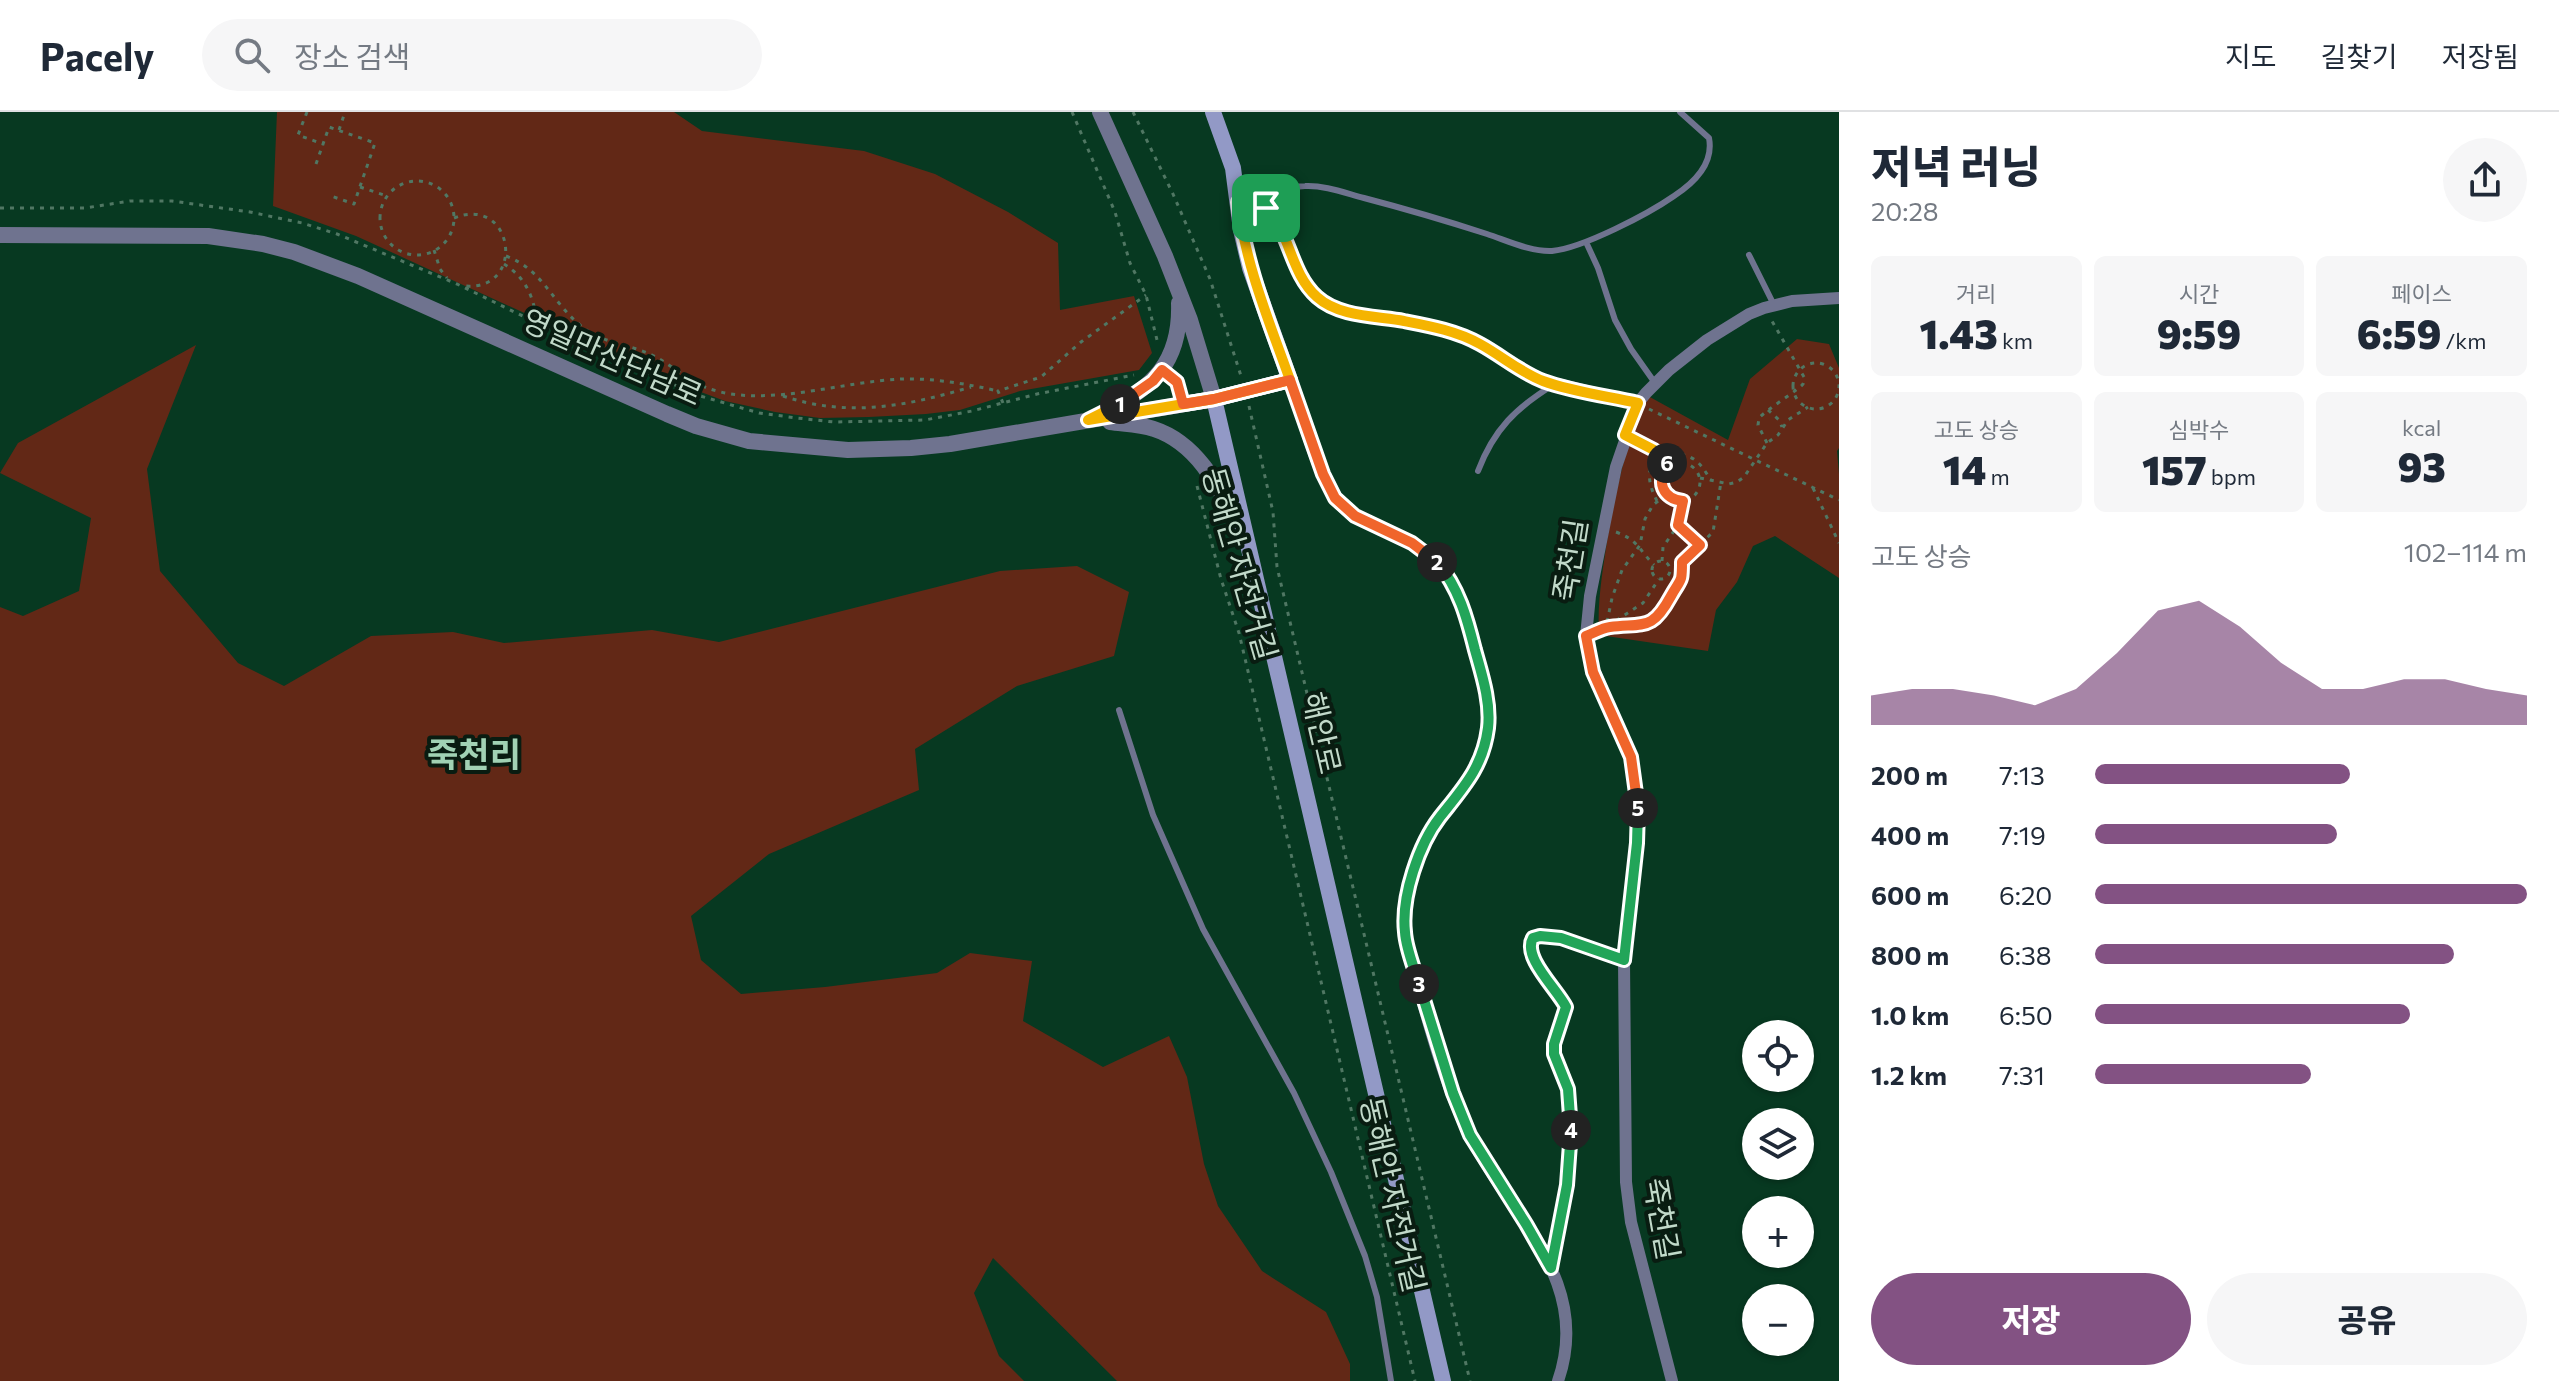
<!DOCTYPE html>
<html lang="ko">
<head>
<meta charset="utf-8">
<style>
	:root { --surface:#fff; --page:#f6f6f7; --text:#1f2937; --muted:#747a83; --line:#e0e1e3; --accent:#835283 }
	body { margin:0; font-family:Commissioner,"Noto Sans KR",sans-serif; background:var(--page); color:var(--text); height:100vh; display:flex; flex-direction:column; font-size:30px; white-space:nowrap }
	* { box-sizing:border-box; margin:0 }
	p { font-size:26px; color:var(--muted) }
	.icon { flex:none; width:44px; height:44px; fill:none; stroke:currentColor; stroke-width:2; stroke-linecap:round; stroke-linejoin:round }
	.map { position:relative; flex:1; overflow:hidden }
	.details { display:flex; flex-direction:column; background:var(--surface); width:720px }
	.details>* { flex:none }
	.controls { position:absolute; left:1742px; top:908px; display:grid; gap:16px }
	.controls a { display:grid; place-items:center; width:72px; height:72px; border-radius:50%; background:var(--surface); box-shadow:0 2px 6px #0004; font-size:40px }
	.pin { position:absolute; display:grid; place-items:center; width:68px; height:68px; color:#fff; margin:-34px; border-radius:16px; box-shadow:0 4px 12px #0006 }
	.km { position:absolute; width:40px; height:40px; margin:-20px; border-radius:50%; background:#222; color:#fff; font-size:22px; line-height:40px; text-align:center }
	.round { display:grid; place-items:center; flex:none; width:84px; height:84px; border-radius:42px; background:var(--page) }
	.headline { display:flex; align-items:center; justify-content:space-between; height:136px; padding:0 32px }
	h1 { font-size:44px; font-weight:800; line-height:60px }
	.metrics { display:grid; grid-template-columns:repeat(3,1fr); gap:12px; height:136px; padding:8px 32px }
	.metrics div { display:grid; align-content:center; border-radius:12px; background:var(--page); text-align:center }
	.metrics b { font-size:40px; font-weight:800 }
	.metrics small { font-size:22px; font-weight:400 }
	.metrics p { font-size:22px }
	.chart { height:224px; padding:16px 32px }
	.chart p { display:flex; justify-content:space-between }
	.chart svg { width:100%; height:144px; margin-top:8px; fill:var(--accent); opacity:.7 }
	.action { display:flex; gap:16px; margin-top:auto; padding:16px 32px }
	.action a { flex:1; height:92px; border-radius:48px; background:var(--accent); color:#fff; font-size:32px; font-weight:800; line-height:92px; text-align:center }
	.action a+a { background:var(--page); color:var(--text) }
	ul { padding:0 32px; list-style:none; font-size:26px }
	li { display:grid; grid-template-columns:128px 96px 1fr; align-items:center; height:60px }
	li i { height:20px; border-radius:10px; background:var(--accent) }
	header { display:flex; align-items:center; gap:48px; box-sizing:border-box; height:112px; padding:0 40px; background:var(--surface); border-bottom:2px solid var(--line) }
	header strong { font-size:38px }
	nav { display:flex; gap:44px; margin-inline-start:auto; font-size:28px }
	.search { width:560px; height:72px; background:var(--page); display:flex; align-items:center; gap:20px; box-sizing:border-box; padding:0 28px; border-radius:44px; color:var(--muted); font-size:30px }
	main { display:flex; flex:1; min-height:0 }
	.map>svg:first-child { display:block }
	.green { fill:#622816 }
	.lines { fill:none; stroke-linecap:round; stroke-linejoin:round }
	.path { stroke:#507763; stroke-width:3; stroke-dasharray:4 6; stroke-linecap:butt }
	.service { stroke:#6f738f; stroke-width:6 }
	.minor { stroke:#6f738f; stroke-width:12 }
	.tertiary { stroke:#6f738f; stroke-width:16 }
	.secondary { stroke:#9299c6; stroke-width:16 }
	.split-1-casing { stroke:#fff; stroke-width:16 }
	.split-2-casing { stroke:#fff; stroke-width:16 }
	.split-3-casing { stroke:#fff; stroke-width:16 }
	.split-4-casing { stroke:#fff; stroke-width:16 }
	.split-5-casing { stroke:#fff; stroke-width:16 }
	.split-6-casing { stroke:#fff; stroke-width:16 }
	.split-7-casing { stroke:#fff; stroke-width:16 }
	.split-1 { stroke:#f5b400; stroke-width:10 }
	.split-2 { stroke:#f0652b; stroke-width:10 }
	.split-3 { stroke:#22a559; stroke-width:10 }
	.split-4 { stroke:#22a559; stroke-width:10 }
	.split-5 { stroke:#22a559; stroke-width:10 }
	.split-6 { stroke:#f0652b; stroke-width:10 }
	.split-7 { stroke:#f5b400; stroke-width:10 }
	.labels { text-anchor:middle; stroke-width:8; stroke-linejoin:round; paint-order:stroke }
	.street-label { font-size:30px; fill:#c1d9c9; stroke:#091c11 }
	.quarter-label { font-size:34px; font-weight:bold; fill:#a1d2b4; stroke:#091c11 }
</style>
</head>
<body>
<header>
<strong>Pacely</strong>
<div class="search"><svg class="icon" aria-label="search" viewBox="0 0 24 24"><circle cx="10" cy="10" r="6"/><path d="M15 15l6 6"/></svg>장소 검색</div>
<nav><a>지도</a><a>길찾기</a><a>저장됨</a></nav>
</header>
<main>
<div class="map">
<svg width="1839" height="1269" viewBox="0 0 1839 1269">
	<rect width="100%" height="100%" fill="#073921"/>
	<!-- green -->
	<path class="green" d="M277,0h397l28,19 162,20 71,23 73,38 50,31 2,67 74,-14 18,57 -13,17 -119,21 -60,19 -34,4 -57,3 -49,1 -45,-6 -50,-11 -43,-16 -326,-149 -83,-30z
		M1797,227l32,5 10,24v80l-2,3 2,23v104l-64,-42 -22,10 -16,36 -21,28 -8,41 -109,-16c-2,-34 4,-67 9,-100 9,-48 18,-94 40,-139l80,44 22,-61z
		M196,233l-49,124 13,102 78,92 46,23 87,-50 82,-4 51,11 148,-13 67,12 281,-71 77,-5 52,26 -15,64 -97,30 -102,63 4,41 -150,64 -78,62 10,44 40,34 84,-7 112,-14 33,-20 62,8 -9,60 80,46 66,-31 18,41 17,87 14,42 44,65 64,41 24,52v17h-233l-124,-123 -19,35 25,63 25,25h-1024v-774l23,9 56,-25 12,-73 -91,-45 18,-30z"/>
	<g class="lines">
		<!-- path -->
		<path class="path" d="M307,0l-9,23 25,9
			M1072,0l43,100 15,51 16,32 12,49
			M1133,0l40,82 37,85 31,97
			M339,18l6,-18
			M316,52l13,-37 46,16 -21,61 -23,-8
			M380 106a37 37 0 1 1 74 0a37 37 0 1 1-74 0Z
			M360,75l27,9
			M0,96h85l45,-7h42l78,11 52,11 35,11 120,50 80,39 160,72 62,18 38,5 37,4 91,-2 47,-9 65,-17 97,-19
			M454,106c60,-24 73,73 11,68
			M434,138l6,19 7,9
			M506,144c36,13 46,46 74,69 20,18 49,19 72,30 20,10 37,27 58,34 57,19 133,-8 192,-10 32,-1 65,5 96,12
			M504,152c22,14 30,33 33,59
			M1793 274a23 23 0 1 1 46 0a23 23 0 1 1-46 0Z
			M783,284c66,22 124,10 188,-9
			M1003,291l-5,-12 43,-14 40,-35 65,-47
			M1249,294l24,106 4,55 193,814
			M1649,297l190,91
			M1768,298l11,10 3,7
			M1640,330l14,8 15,16
			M1767,331l-9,-18 1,-7c7,-8 42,-30 44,-34 1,-2 1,-5 1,-7l-32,-56
			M1662 370a19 19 0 1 1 38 0a19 19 0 1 1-38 0Z
			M1700,366l29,6 8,-2 7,-5 23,-34 11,-8 10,-15 20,-13
			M1197,374l24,93 18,54 176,748
			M1813,376l26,55
			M1666,383l-13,10 -8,14 -5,26 -18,25 -10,28 -6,29c34,-1 47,3 65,-30 9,-18 12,-13 11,-35l31,-30 8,-50
			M1657,389c-10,-19 -14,-42 13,-46 9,-1 17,-1 25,5 7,5 11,13 16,20
			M1678,413l21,19
			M1616,420c22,8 23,18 38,33
			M1662,449l1,-14 15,-22 5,-24
			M1652 458a9 9 0 1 1 18 0a9 9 0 1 1-18 0Z
			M1608,514l35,-23 16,-24"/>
		<!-- service -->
		<path class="service" d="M1260,91c13,-9 28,-17 45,-17 19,-1 40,7 59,12 42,11 83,23 123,36 21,7 44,18 65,17 31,-3 96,-37 122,-55 20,-13 40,-32 35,-58l-29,-26
			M1586,130l12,26 17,52 16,29 24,34
			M1749,143l25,50
			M1478,359c16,-42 38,-63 75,-86
			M1119,598l34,105 50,114 91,164 37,79 34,84 12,41 14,84
			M1551,1152l16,-79 4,-58 -3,-38 -14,-35 2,-19 9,-19 1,-9c-8,-18 -44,-49 -33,-69l7,-2 21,2 63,22"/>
		<!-- minor -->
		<path class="minor" d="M1238,90l20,2 14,9 30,66 17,20 9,6 19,7 79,14 29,7 26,11 37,25 23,11 97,23
			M1290,268c12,34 28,102 53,127 17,16 38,22 59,31 33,14 53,42 63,76 11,36 28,80 22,118 -7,47 -32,62 -56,98 -21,33 -32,84 -22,122 16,59 34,130 61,184 41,81 123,145 88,245
			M1672,1269l-41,-159 -5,-40 -2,-222 13,-117 1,-43 -7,-43 -42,-99 -3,-22 4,-40 26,-129 22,-64 8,-10 23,-23 38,-30 42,-26 15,-6 28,-7 47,-3"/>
		<!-- tertiary -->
		<path class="tertiary" d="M0,123l208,1 55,8 31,8 64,24 309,138 29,12 53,15 99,9 63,-2 39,-4 264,-45 -24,-79 -25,-64 -65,-144
			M1103,301c50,-25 78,-51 76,-110
			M1110,310c14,2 30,2 44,7 46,15 67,63 88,103"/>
		<!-- secondary -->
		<path class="secondary" d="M1213,0l20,56 8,62 9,38 40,112 -76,19 229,982"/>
	</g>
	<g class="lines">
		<!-- split-1 casing -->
		<g class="split-1-casing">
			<path id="split-1" d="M1120,292l-32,16 126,-21 76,-19c-21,-59 -45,-116 -52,-178l20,2 8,4"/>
		</g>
		<!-- split-2 casing -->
		<g class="split-2-casing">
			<path id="split-2" d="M1120,292l33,-23 9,-11 15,12 6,22 31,-5 76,-19 33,94 12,24 20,18 57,27 25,19"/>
		</g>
		<!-- split-3 casing -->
		<g class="split-3-casing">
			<path id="split-3" d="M1419,872c-5,-17 -13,-35 -14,-52 -4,-35 14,-88 35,-115 23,-29 43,-50 48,-89 3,-26 -6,-53 -13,-78 -8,-32 -16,-62 -38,-88"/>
		</g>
		<!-- split-4 casing -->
		<g class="split-4-casing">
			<path id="split-4" d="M1419,872l34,109 17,42 56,89 25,44 16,-83 4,-55"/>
		</g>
		<!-- split-5 casing -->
		<g class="split-5-casing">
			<path id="split-5" d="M1571,1018l-3,-41 -14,-35v-10l12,-37c-9,-18 -44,-50 -33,-69l7,-2 21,2 63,22 13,-117 1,-35"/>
		</g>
		<!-- split-6 casing -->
		<g class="split-6-casing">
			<path id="split-6" d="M1638,696l-7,-51 -38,-85 -7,-36c8,-3 16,-8 24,-9 35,-4 42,4 61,-31 10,-18 11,-12 11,-34l18,-17 -22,-20 5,-24c-20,-2 -28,-20 -14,-35l-2,-3"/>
		</g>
		<!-- split-7 casing -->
		<g class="split-7-casing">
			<path id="split-7" d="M1266,96c24,23 24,65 51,89 22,20 60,19 87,24 26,5 53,10 76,23 22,12 40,28 63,37 30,11 64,15 95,22l-13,32 29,15 13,13"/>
		</g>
		<!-- split-1 -->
		<use href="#split-1" class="split-1"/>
		<!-- split-2 -->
		<use href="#split-2" class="split-2"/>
		<!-- split-3 -->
		<use href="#split-3" class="split-3"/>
		<!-- split-4 -->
		<use href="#split-4" class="split-4"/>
		<!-- split-5 -->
		<use href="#split-5" class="split-5"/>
		<!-- split-6 -->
		<use href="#split-6" class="split-6"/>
		<!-- split-7 -->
		<use href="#split-7" class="split-7"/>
	</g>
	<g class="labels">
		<!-- street labels -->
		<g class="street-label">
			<text transform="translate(612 246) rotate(24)" y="10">영일만산단남로</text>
			<text transform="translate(1571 448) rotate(-81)" y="10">죽천길</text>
			<text transform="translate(1239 452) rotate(74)" y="10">동해안 자전거길</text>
			<text transform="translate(1321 621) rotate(77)" y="10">해안로</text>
			<text transform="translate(1392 1083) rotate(77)" y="10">동해안 자전거길</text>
			<text transform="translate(1661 1107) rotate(80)" y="10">죽천길</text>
		</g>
		<!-- quarter labels -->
		<g class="quarter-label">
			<text x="474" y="655">죽천리</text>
		</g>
	</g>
</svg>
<div class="controls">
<a><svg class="icon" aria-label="locate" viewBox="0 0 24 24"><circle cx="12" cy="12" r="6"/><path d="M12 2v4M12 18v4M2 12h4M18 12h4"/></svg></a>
<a><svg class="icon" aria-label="layers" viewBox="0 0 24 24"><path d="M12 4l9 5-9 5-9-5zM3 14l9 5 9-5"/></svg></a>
<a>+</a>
<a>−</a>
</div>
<div class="pin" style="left:1266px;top:96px;background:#1e9e55"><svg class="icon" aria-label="arrive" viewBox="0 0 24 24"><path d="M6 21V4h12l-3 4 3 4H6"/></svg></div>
<b class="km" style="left:1120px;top:292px">1</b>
<b class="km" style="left:1437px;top:450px">2</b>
<b class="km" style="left:1419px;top:872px">3</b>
<b class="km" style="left:1571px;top:1018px">4</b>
<b class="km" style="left:1638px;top:696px">5</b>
<b class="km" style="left:1667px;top:351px">6</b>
</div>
<section class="details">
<div class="headline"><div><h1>저녁 러닝</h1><p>20:28</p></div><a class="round"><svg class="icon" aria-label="share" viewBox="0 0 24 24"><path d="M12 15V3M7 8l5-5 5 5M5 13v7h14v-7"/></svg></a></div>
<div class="metrics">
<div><p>거리</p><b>1.43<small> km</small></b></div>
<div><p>시간</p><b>9:59</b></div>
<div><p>페이스</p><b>6:59<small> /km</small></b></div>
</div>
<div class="metrics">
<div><p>고도 상승</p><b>14<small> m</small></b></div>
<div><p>심박수</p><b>157<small> bpm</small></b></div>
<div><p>kcal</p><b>93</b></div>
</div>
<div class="chart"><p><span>고도 상승</span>102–114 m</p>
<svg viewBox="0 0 160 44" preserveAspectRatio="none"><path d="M0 44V35L10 33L20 33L30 35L40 38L50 33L60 22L70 9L80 6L90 14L100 25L110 33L120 33L130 30L140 30L150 33L160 35V44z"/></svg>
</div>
<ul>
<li><b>200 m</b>7:13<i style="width:59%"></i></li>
<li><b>400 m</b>7:19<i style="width:56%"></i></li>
<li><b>600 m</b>6:20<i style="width:100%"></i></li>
<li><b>800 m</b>6:38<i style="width:83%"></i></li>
<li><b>1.0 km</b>6:50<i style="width:73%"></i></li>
<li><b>1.2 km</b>7:31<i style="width:50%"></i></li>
</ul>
<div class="action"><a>저장</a><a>공유</a></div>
</section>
</main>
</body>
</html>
